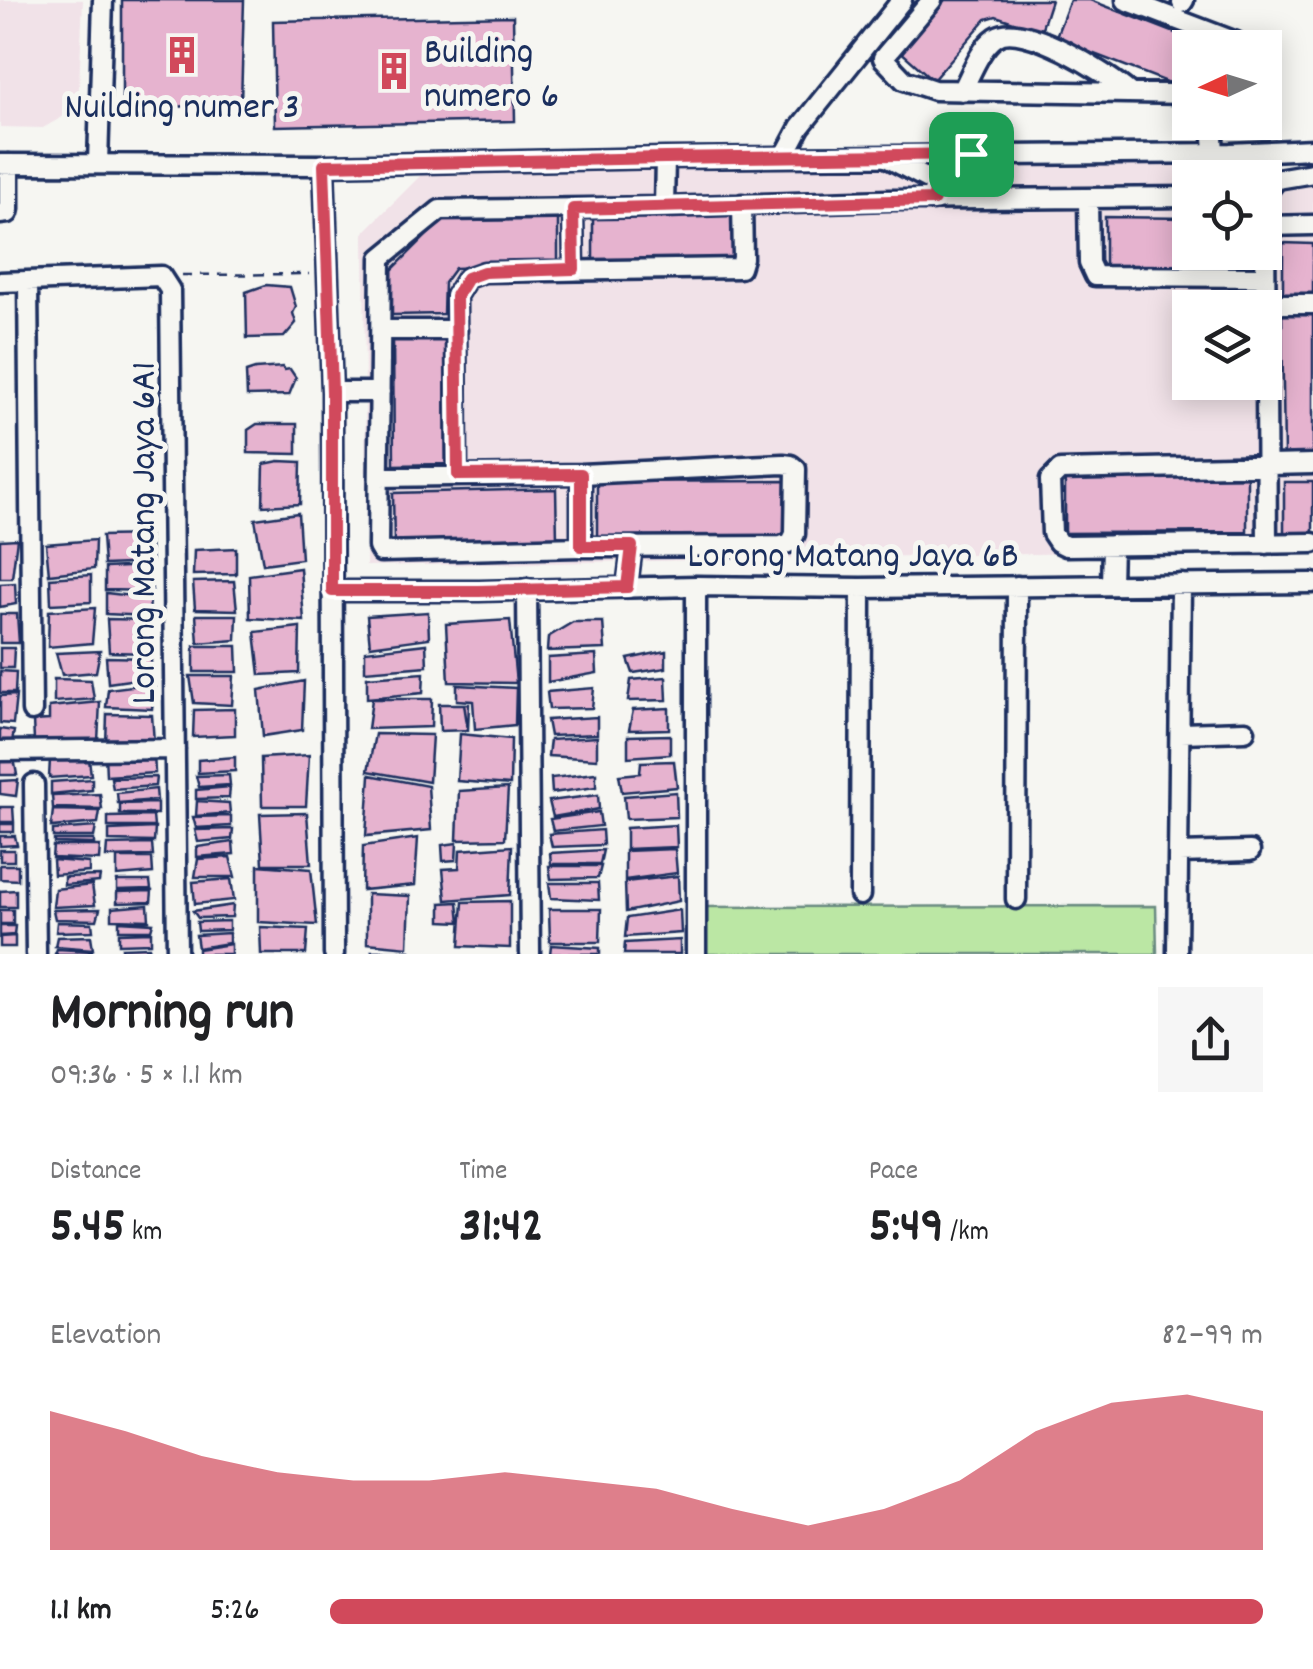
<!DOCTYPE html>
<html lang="en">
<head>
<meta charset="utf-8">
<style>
	:root { --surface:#fff; --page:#f6f6f6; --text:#202124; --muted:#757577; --accent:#d1495b }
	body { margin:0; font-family:Dekko,sans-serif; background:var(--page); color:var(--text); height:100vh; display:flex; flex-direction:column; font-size:38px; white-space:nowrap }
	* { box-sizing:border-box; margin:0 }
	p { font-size:32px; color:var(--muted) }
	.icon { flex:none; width:55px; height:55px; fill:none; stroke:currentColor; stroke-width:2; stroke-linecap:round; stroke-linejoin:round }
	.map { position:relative; height:954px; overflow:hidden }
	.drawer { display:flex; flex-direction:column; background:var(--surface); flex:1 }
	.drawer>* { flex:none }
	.needle { width:65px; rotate:266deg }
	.tools { position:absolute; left:1172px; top:30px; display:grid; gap:20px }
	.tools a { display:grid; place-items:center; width:110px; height:110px; border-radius:0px; background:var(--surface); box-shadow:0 5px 25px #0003; font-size:50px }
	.pin { position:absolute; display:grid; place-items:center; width:85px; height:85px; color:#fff; margin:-42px; border-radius:20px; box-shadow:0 5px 15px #0006 }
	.round { display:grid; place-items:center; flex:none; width:105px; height:105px; border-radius:0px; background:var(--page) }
	.summary { display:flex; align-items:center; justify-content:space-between; height:170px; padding:0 50px }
	h1 { font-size:55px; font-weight:800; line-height:75px }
	.metrics { display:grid; grid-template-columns:repeat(3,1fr); gap:15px; height:170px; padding:10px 50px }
	.metrics div { display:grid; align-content:center }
	.metrics b { font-size:50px; font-weight:800 }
	.metrics small { font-size:28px; font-weight:400 }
	.metrics p { font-size:28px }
	.chart { height:280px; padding:20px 50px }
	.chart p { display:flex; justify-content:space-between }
	.chart svg { width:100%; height:180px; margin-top:10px; fill:var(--accent); opacity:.7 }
	ul { padding:0 50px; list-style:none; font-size:32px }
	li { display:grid; grid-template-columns:160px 120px 1fr; align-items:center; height:75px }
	li i { height:25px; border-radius:12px; background:var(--accent) }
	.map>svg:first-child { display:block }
	.built { fill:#f1e2e8; fill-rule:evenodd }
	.green { fill:#bbe7a4; stroke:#6b8b81; stroke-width:2.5 }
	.building { fill:#e6b3cf; stroke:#1b2f5e; stroke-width:2.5 }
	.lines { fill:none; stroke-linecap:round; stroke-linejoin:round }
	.minor-casing { stroke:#1b2f5e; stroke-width:25 }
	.path { stroke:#1b2f5e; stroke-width:2.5; stroke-dasharray:10 8; stroke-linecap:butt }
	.minor { stroke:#f6f6f2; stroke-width:18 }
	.route-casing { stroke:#fff; stroke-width:20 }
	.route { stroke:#d1495b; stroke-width:12 }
	.labels { text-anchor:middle; stroke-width:10; stroke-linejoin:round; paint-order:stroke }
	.poi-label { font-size:38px; fill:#1b2f5e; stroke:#f6f6f2; text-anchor:start }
	.street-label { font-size:38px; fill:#1b2f5e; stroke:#f6f6f2 }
</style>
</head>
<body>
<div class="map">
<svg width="1313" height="954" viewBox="0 0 1313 954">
	<rect width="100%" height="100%" fill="#f6f6f2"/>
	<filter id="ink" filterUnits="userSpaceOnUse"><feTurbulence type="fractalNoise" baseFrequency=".01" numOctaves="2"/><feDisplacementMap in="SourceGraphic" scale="20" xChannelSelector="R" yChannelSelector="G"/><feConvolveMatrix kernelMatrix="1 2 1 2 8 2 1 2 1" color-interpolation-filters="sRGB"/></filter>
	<g filter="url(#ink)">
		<!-- built -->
		<path class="built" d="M0,0h83l-5,108 -35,20 -43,-1z
			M1241,164l40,22h32v363l-947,17 -2,-334 63,-63zM1190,178h75v74h-75zM1190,308h75v74h-75z"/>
		<!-- green -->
		<path class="green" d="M1156,906l1,48h-454v-47z"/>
		<!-- building -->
		<path class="building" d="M122,0h122l-3,103 -119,7z
			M945,0h106l-10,31 -45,-15 -10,3 -53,61 -33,-29z
			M1070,0h20l124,48h-24v36l-23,-2 -112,-43z
			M513,16l2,105 -240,5 -2,-105z
			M737,214v49l-144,1v-49z
			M558,217v48l-103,3 -11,15 -1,31 -51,1v-45l51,-51z
			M1105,217l85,1v34h50v19l-135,-1z
			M1283,243l30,1v51h-30z
			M266,285l24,2 6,20 -3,6 3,10 -12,14 -37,1 -1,-46z
			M1313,314v142h-29l-2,-141z
			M393,334h52l1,130 -52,1z
			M283,367l1,3 6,-1 6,9 -7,17 -42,1 -1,-24 9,-3z
			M257,424h40v30l-49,-1v-23z
			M279,461l22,1 -1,42 -37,2 1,-42z
			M1247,477v55l-182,1v-55z
			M786,481v56l-189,1v-56z
			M1284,482h29v52h-29z
			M556,489l1,51 -163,4 -1,-51z
			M298,513l3,46 -38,5 -8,-45z
			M149,535l3,28 -48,2 -2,-29z
			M17,539l-5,39h-12v-38z
			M95,540l-1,29 -45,5 -3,-30z
			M236,548v26l-43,1 1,-25z
			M150,566l2,25 -47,-1v-22z
			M300,568l4,53 -54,-3 -1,-43z
			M91,575v27l-40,2 -1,-26z
			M234,581l3,29 -42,-1 -2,-27z
			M15,583l1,21 -16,3v-23z
			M106,593l44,5 -1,18 -43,-2z
			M95,608l-3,35 -44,4 1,-36z
			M428,612l1,26 -59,8 -3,-30z
			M0,614h17l2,29h-19z
			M196,615h41l-1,25 -38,3z
			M107,619l43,1v33l-41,-1z
			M510,620l6,63 -67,-1 -3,-58z
			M573,622h30l2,27 -58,2 1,-14z
			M300,627l-1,46 -39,2 -5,-43z
			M426,644l1,22 -62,5v-20z
			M194,646h43l1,26h-44z
			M0,648h14l-1,20h-13z
			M100,651l-4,21 -34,3 -6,-22z
			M666,651v17l-33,5 -5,-14z
			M596,655l1,18 -49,9v-24z
			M106,657l45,1v19l-43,6z
			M0,671l16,1 -1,21h-15z
			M424,673l-1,20 -56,5v-21z
			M190,676h44l-2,29 -38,-2z
			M666,677l1,23 -39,1 3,-21z
			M54,679l37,1 3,19 -40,3z
			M304,681l-2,49 -39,6 -4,-46z
			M155,683l-3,26 -46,-2 2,-18z
			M457,685l59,3 -1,37 -40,4 -2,-28 -16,-1z
			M594,688l-2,20 -43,1 -2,-17z
			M16,695l-3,29 -13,-1v-27z
			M372,699h60l-1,28 -63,2z
			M100,702l-2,39 -64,-1 -1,-19 16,-1v-13z
			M439,704h30l-1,26 -28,1z
			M439,704h25l4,26 -28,1z
			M669,708v21l-40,1 4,-20z
			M235,709v26l-42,2 1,-27z
			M107,714l45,1 2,27 -48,3z
			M597,717v17l-47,2 -3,-16z
			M0,729l14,2 -2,11h-12z
			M375,734l57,1 -3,47 -61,-11z
			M460,734l51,5 -1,46 -53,-4z
			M670,735v19l-42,3v-21z
			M597,737v22l-49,-3 2,-16z
			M154,752l1,21 -49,3 -1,-22z
			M309,755l-3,51h-44l-1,-48z
			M235,757v14l-37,2v-13z
			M14,758l3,17h-17v-15z
			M50,759h39l2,16 -42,3z
			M674,761l3,26 -55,5 -3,-17 21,-2 1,-11z
			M596,773v14l-44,6 -1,-15z
			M229,775l1,10 -31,2 -3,-11z
			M370,775l58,11 3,44 -65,6z
			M156,777l-1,9 -42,3 -2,-11z
			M92,779v11l-41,4v-12z
			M18,780l-2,16 -16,-2v-13z
			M230,787l-1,11 -33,1v-9z
			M508,788l-3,51 -48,1 2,-49z
			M156,789l1,11 -39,3 -1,-10z
			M676,792l1,25 -51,2 -2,-23z
			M100,794l2,15 -49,-1 -1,-12z
			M598,795l1,14 -46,8 -4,-16z
			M197,801l32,2 1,10 -34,3z
			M157,803v11h-37v-10z
			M0,807h13l1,15h-14z
			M53,810l47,1 -2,12 -47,4z
			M599,812l2,14 -48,5 -3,-12z
			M307,813l4,51h-48l-3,-50z
			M153,816l1,11h-46v-10z
			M231,816v10l-35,2 -3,-11z
			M0,824h14v8h-14z
			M676,825l1,22 -51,2v-21z
			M96,827l-2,10h-41v-7z
			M155,828l-1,14 -45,-1v-11z
			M233,829l-1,10 -34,3 -3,-12z
			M602,830l1,15 -51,2 -3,-13z
			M0,836h15l2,9 -17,1z
			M418,838l-3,47 -53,5 1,-44z
			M54,840h40v4l-40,-1z
			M233,842l1,12 -37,3v-10z
			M457,843l-1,17 -13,1 -1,-16z
			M152,844l1,12 -47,1 1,-12z
			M53,846h47l-1,14 -47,-2z
			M512,846l-2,49 -64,5 -3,-31 16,-1 1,-18z
			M675,849l2,24 -52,7v-29z
			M0,850h14v11h-14z
			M603,850l-3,14h-49l-1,-11z
			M230,857l5,20h-40l3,-18z
			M117,858h35l1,15 -36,3z
			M53,860l36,3v9l-35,3z
			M0,865h18v15l-18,-1z
			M258,865l53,4 6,56 -59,-3z
			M549,866h52l-3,12 -47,1z
			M100,876l-1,6 -35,3v-8z
			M678,876l1,25 -53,11 -1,-30z
			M231,879l3,21 -39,4 -2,-22z
			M117,881h33l1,8 -34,1z
			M549,883h49l1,17 -48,-2z
			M92,885l3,20 -42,2 2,-18z
			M16,890v17h-16v-16z
			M152,891l-1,11 -34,1v-11z
			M367,894l43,2 -2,51 -41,-4z
			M510,901v47l-50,-2 3,-44z
			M458,902l2,20 -19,-1v-18z
			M148,905l1,15 -37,-1v-11z
			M233,905l-1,12 -34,1 -5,-7z
			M100,909l-3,11 -42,-1 -2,-9z
			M549,909h52l-1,33h-50z
			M0,910h13v14h-13z
			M680,910l1,23 -56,4 2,-19z
			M119,921l34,2 -2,7h-32z
			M229,921v9l-31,1 -1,-9z
			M57,922l35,1 1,8 -37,1z
			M0,926h15l-1,9 -14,1z
			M260,927l48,2 -2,25h-45z
			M151,932v11l-32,1v-11z
			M229,933v10l-31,5 -2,-13z
			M15,936v11h-15v-10z
			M91,936l2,13 -38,-3 2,-9z
			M680,940v14h-56l1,-11z
			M231,944v10h-33v-5z
			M551,945l49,3v6h-50z
			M149,947l2,7h-29v-6z
			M57,949l35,2 1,3h-38z
			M372,951h38v3h-37z"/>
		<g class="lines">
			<!-- minor casing -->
			<g class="minor-casing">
				<path id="minor" d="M932,0l-49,58 21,22 30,10 256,4
					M1126,0l110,42 4,6
					M1182,3l2,-3
					M962,91c9,-17 18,-43 34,-54 26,-18 112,37 134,56
					M1212,122l2,30
					M1230,153l23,13 6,12
					M784,157l16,-30 102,-127
					M888,158l47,25
					M98,163l5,-163
					M0,164l324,1 341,-7 565,-5 83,-4
					M324,165l8,227 2,562
					M1265,194l12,-15 36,-6
					M1088,199l1,64 6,13 170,1
					M933,200l2,-17 36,-29
					M664,207l1,-49
					M573,209l1,60
					M0,214l8,-1 1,-4v-45
					M1265,220l2,324
					M1265,226l48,-1
					M0,282l161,-6 9,14 7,664
					M28,282l4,429
					M1265,304h48
					M381,330h76
					M332,392h48
					M1313,464l-253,6 -10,10 2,53 6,9 8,4 247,-3
					M457,475l-1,-179 11,-18 17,-6 256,-4 3,-10 -1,-54
					M379,477l202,-3 202,-10 8,1 5,4 -1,65 -4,8 -10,4 -200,1 -200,5 -3,-5 3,-289 59,-48 224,-3 225,-7 301,-3
					M581,547v-73
					M1111,584l1,-39
					M627,587l5,-40
					M527,588l3,366
					M333,591h146l217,-5 165,2 452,-5
					M1181,733l64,-2
					M0,751l175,-2
					M34,784l2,170
					M1179,853l71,-2
					M860,895l1,-307
					M1016,899l1,-313
					M696,954v-368
					M1177,954l4,-370"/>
			</g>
			<!-- path -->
			<path class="path" d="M182,275l127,-1"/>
			<!-- minor -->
			<use href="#minor" class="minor"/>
		</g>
	</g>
	<g class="lines" filter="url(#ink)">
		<!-- route casing -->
		<g class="route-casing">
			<path id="route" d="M971,154l-36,29 -1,17 -361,9 1,60 -90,3 -17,6 -11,18 2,179 123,-1v72h51l-5,41 -148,4h-147v-199l-8,-227 341,-7z"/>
		</g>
		<!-- route -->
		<use href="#route" class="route"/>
	</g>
	<!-- icons -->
	<defs>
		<g id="building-bare" transform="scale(3)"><path d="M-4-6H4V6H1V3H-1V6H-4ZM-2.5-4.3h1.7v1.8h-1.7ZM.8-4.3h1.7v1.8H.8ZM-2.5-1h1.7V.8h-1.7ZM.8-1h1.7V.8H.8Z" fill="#d1495b" stroke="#f6f6f2" stroke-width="2.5" paint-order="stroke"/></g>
	</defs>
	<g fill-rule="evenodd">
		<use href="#building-bare" x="182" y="55"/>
		<use href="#building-bare" x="394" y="71"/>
	</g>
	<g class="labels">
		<!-- poi labels -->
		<g class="poi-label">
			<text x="424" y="62">Building<tspan x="424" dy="44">numero 6</tspan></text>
			<text x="182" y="117" text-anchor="middle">Nuilding numer 3</text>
		</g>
		<!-- street labels -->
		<g class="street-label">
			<text transform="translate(141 533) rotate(-90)" y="13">Lorong Matang Jaya 6A1</text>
			<text x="853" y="566">Lorong Matang Jaya 6B</text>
		</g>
	</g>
</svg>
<div class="tools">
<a><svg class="needle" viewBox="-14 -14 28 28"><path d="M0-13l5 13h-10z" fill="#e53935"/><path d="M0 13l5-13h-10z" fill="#757577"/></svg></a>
<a><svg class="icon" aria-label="locate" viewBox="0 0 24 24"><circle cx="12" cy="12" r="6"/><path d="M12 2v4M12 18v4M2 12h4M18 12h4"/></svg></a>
<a><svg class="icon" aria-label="layers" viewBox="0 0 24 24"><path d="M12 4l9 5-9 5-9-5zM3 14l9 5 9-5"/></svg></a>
</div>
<div class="pin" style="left:971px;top:154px;background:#1e9e55"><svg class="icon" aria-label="arrive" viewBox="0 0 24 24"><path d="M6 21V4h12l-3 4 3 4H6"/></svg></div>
</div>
<section class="drawer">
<div class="summary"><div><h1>Morning run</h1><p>09:36 · 5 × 1.1 km</p></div><a class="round"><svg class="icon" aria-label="share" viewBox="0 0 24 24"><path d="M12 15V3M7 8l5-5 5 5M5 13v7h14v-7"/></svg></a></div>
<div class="metrics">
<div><p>Distance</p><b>5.45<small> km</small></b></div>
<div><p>Time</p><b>31:42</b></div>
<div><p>Pace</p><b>5:49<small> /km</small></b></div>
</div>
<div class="chart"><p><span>Elevation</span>82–99 m</p>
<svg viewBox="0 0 160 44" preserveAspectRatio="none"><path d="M0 44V10L10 15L20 21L30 25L40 27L50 27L60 25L70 27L80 29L90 34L100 38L110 34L120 27L130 15L140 8L150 6L160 10V44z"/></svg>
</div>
<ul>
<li><b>1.1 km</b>5:26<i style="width:100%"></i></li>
</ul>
</section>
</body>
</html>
